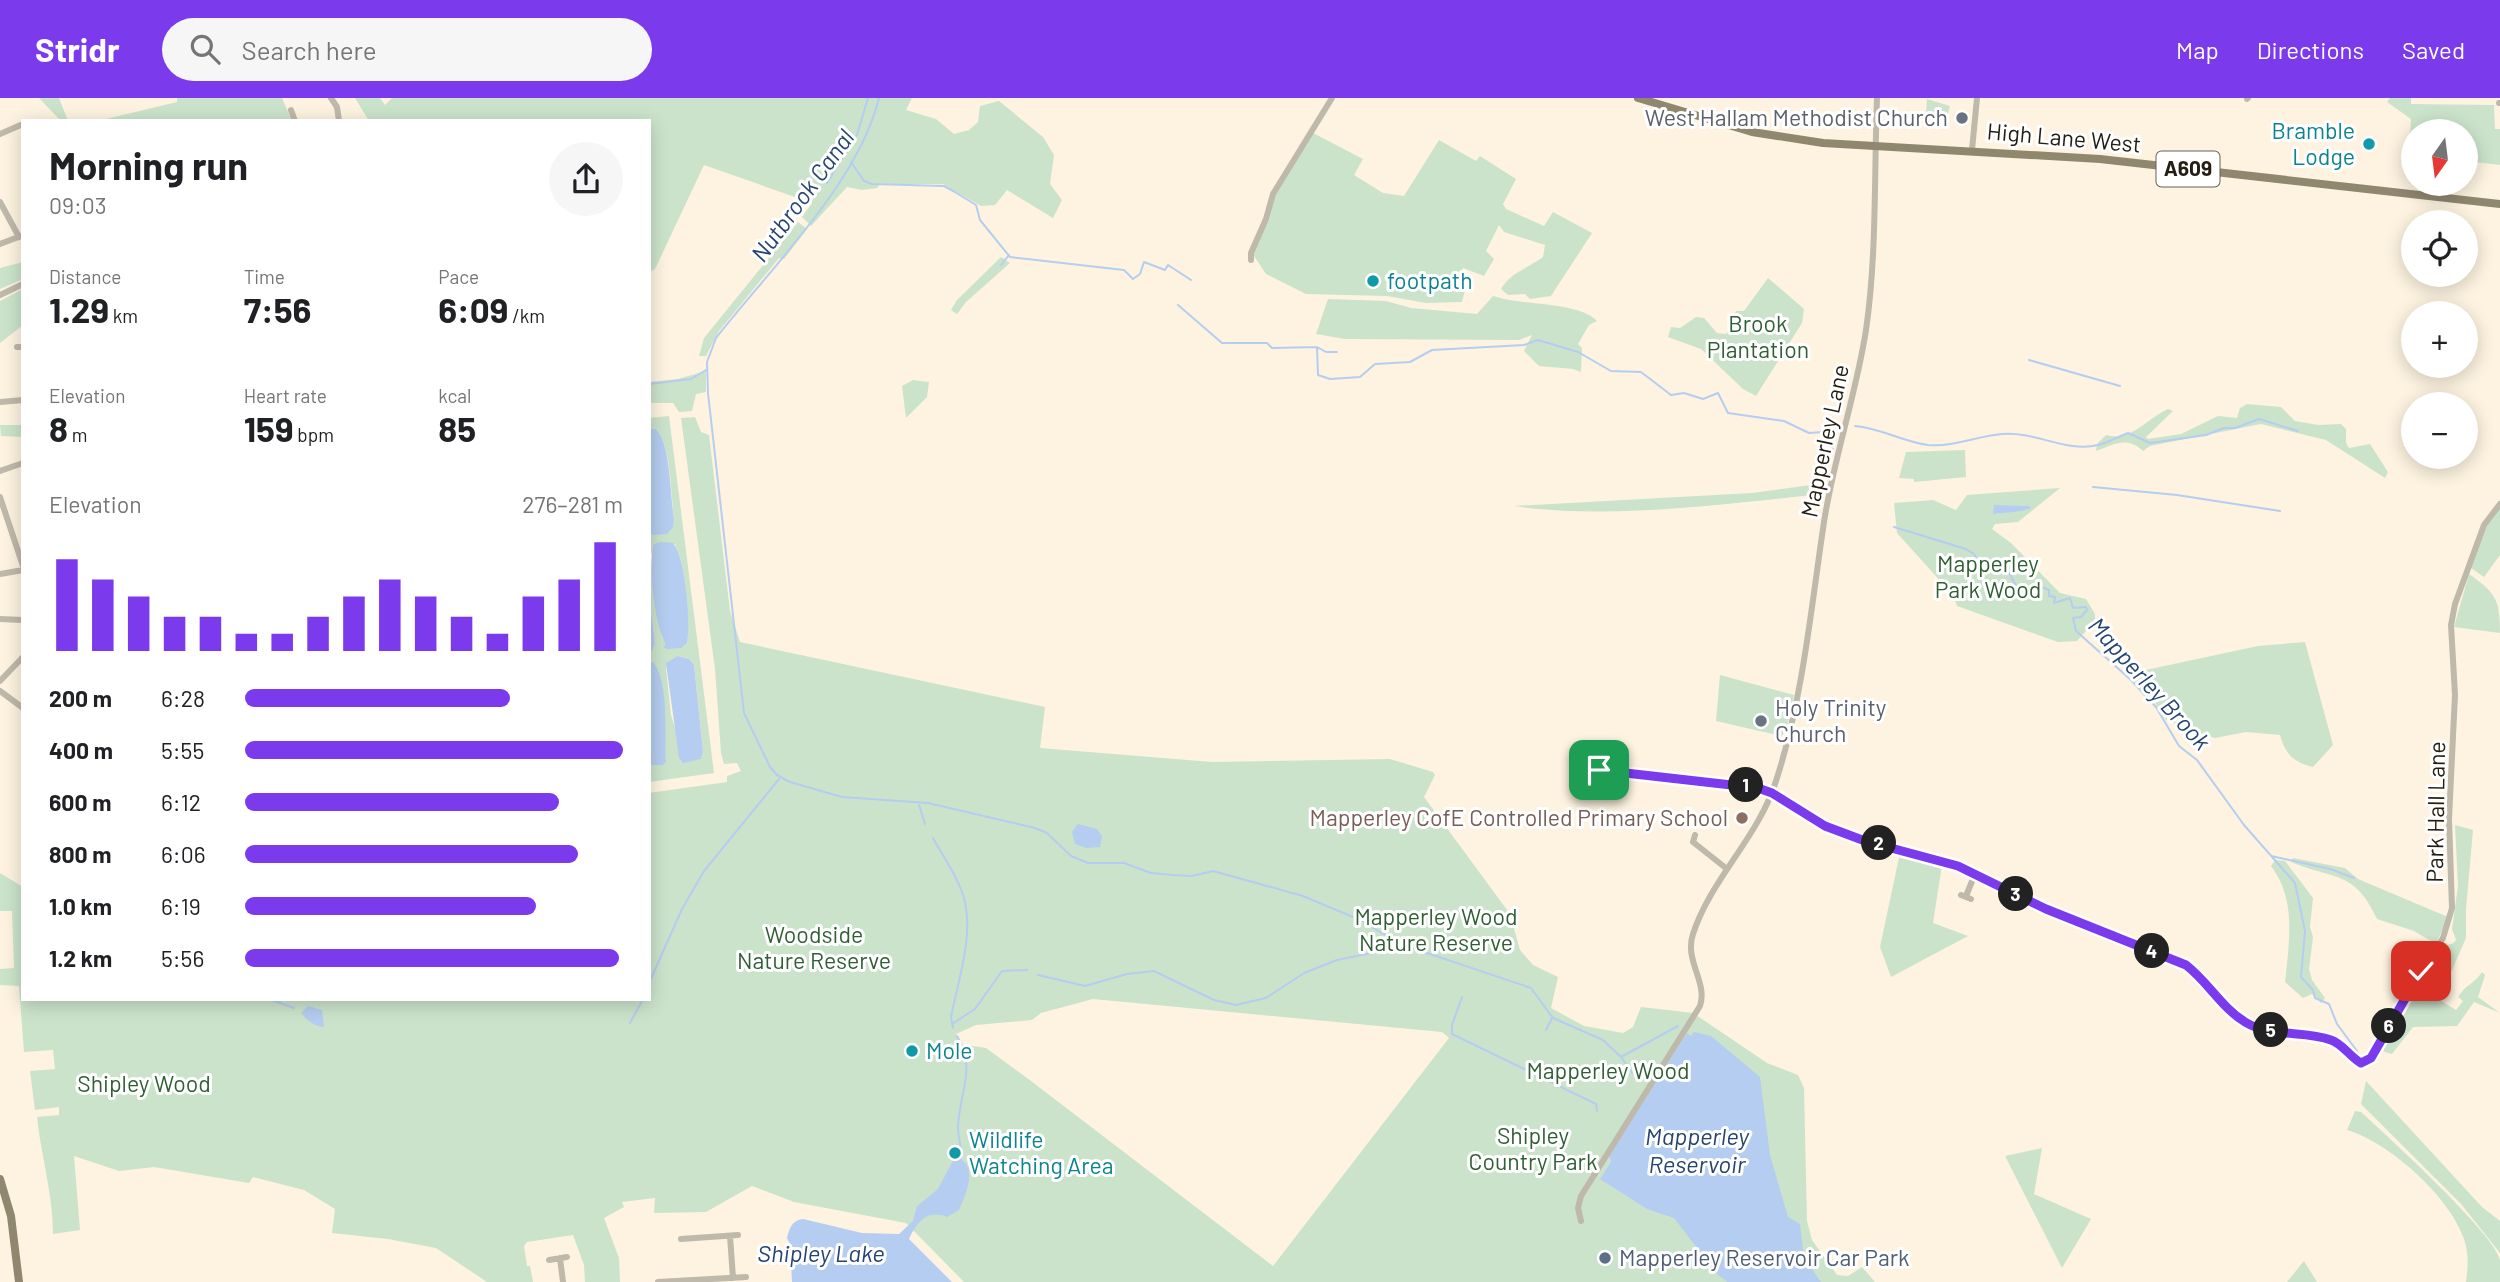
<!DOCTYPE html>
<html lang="en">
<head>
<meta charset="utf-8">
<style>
	:root { --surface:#fff; --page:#f6f6f6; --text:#202124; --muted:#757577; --accent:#7c3aed }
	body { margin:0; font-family:Barlow,sans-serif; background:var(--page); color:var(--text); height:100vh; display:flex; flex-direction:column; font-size:26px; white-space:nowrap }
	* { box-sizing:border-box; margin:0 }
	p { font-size:23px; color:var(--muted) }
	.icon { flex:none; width:38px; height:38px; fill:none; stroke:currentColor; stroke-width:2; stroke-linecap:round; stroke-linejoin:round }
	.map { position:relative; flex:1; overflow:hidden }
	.side { position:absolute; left:21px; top:21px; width:630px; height:882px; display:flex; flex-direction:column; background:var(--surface); border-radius:0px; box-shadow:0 4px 18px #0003 }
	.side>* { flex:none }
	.needle { width:46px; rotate:194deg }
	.fabs { position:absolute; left:2401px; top:21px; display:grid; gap:14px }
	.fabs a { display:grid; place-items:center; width:77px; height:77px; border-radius:50%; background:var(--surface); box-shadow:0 4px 18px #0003; font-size:35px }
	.pin { position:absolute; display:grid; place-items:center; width:60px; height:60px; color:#fff; margin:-30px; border-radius:14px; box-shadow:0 4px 10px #0006 }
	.km { position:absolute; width:35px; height:35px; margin:-18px; border-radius:50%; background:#222; color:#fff; font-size:19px; line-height:35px; text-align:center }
	.round { display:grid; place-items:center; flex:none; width:74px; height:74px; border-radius:37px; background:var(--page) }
	.head { display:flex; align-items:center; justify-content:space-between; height:119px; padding:0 28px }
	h1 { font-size:38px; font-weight:700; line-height:52px }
	.metrics { display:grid; grid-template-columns:repeat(3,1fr); gap:10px; height:119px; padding:7px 28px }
	.metrics div { display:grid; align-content:center }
	.metrics b { font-size:35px; font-weight:700 }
	.metrics small { font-size:19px; font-weight:400 }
	.metrics p { font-size:19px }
	.chart { height:196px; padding:14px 28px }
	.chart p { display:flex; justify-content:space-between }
	.chart svg { width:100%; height:126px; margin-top:7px; stroke:var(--accent); stroke-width:6 }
	ul { padding:0 28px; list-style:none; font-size:23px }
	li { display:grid; grid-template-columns:112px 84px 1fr; align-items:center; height:52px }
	li i { height:18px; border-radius:9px; background:var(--accent) }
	header { display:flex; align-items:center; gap:42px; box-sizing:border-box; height:98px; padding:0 35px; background:var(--accent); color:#fff }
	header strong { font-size:33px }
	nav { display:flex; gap:38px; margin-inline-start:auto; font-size:24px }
	.search { width:490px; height:63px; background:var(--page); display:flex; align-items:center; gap:18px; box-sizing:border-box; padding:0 24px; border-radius:38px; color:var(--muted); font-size:26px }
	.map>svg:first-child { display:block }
	.green { fill:#cbe3cb; fill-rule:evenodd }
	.water { fill:#b5cdf0 }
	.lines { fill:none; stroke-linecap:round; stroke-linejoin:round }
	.stream { stroke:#b5cdf0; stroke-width:2 }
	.minor { stroke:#beb9ab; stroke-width:6 }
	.major { stroke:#90876f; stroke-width:8 }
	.route-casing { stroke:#fff; stroke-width:14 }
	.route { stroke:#7c3aed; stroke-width:9 }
	.worship-dot { fill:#6b7280; stroke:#fff; stroke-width:2.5 }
	.culture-dot { fill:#0f9aa8; stroke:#fff; stroke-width:2.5 }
	.education-dot { fill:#8d6e63; stroke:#fff; stroke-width:2.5 }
	.service-dot { fill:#5c6f8a; stroke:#fff; stroke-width:2.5 }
	.labels { text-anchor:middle; stroke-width:6; stroke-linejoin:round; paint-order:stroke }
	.shield { fill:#fff; stroke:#656159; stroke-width:2 }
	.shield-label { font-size:21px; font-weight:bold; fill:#231d12 }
	.worship-label { font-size:23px; fill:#5b616d; stroke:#fff; text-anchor:end }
	.culture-label { font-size:23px; fill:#0d838f; stroke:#fff; text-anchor:start }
	.street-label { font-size:23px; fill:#231d12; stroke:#fff }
	.park-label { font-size:23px; fill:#305f34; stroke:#fff }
	.education-label { font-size:23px; fill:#785e54; stroke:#fff; text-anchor:end }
	.service-label { font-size:23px; fill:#4e5e75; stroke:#fff; text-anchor:start }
	.water-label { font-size:24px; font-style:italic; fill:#254471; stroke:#fff }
</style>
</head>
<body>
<header>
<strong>Stridr</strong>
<div class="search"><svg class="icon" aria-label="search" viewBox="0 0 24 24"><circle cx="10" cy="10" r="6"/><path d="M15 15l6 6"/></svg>Search here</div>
<nav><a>Map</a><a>Directions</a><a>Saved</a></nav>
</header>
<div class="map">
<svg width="2500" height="1184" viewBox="0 0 2500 1184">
	<rect width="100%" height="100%" fill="#fdf3e0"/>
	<!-- green -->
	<path class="green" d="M39,0h20l9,23h-7z
		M177,0h105l10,23h-194l79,-19z
		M355,0h25l5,7 7,-7h520l-6,12 30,9 18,15 15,-4 9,-8 2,-16 19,-5 44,36 11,18 -4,29 12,16 -9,18 -46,-28 -12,15 -14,1 -38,-22h-63l-3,4 -15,2 -15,-3 -36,39 -9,-9 10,-14 -108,-38 -49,104 -6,3v-151h-280z
		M2390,0h21v6l83,1 1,24h5v36l-34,-4v-30h-53v24h-4l2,-36 -24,-17z
		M1927,1l23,7 -3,10 -9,-5 -2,4 -10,-3z
		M1313,35l50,26 -9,16 29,18 21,3 35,-56 37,21 4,-5 36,23 -13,25 3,5 38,17 9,-14 39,21 -41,63 -21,3 -5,-5 -17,1 -7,-6c9,-16 27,-21 42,-32l2,-12 -41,-13 -5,-7 -13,26 8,8 -10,17 -21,-8 -8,14 10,8 -3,12 -36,1 -39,-7 -81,-2 -40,-20 -14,-21 17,-33 6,-24z
		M798,124l9,7 -23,30 -5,-1 -60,73 -13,25h-7l5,-18z
		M1001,159l9,6 -44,39 -9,12 -6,-4 6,-10z
		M23,164v17l-23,10v-21z
		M1768,180l36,31 -2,14 -46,73 -13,-7 -42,-40 -33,-12 3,-10 9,1 16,-11 8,1 13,15 9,1 10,-23h8z
		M23,191v36l-23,18v-42z
		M1493,198c28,10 85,5 104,25l-8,4 -11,19 4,4 -1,24 -8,-3 -34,-3 -15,-15 8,-16 -13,5 -174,-1 -29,-5 12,-35 58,2 25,7 66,6z
		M706,273v21l-10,2 -4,17 -13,1 -6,-9h-24v-21l29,-3z
		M913,282l16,2 -2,15 -21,21 -4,-32z
		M2247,306l34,3 14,14 23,4 23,-1 5,5v14l3,5 21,-4 18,28 -3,6 -59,-38 -65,-16 -111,22 -7,5c-16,-15 -28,-7 -47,0l1,-7 9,-9c25,7 39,-15 62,-26l5,2 -27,26 2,2 33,-5 37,-18 19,2 3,-10z
		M669,318l45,357 -65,9v-17h14l3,-3 -5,-80 -6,-17 -6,-2v-12l6,-8 -6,-49v-66l10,6 15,-16c-3,-21 -3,-75 -18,-89h-7v-11zM675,446l6,20 7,70 -1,9 -18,4 -7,-10 -12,-81 6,-11zM679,558l10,3 5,6 9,87 -2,7 -16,2 -14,-46 -5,-47z
		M695,319l6,15 8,3 21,176 10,31 305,65 -5,41 172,14 178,-3 43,13 2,3 -11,22 86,117 10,36 13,15 25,12 -7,31 33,18 39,7 10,-6 8,-20 52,6 74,50 31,12 6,13 3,133 5,19 25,35 11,1 14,-9 13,15h-911l-58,-59 -112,-21 -42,-16 -46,26 -52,1 1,-15 -33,4 2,5 -20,11 15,40 1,24h-35l-1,-17 -11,-30 -46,7 -3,4 3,20h3l3,16h-46l-51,-34 -48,-9 -56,-6 3,-24 -31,-19 -51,-13 -4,6 -95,-16 -35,4 -45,-15 6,74 -27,4c0,-40 -12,-78 -16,-117l22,-2v-8l-24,3 -5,-39 25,-2 -2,-19 -29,2 -5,-66 -19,-1v-16l14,-1 -2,-57h-12v-38l23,14v112h626v-206l78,-11v-6l14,-5 -4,-8 -13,1 -3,-11 -6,-84 -34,-251zM1093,901l349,33 7,6 -176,228 -242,-185 -45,-33 -26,-4 -4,-10 20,-9 56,-5 9,-7z
		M0,327h23v12l-22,-1z
		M1965,352l1,27 -52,5v-3l-15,-1 7,-26z
		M1825,385l-3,11c-95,10 -215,26 -308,12l238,-13z
		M2060,390l-42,34 -23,2 -3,5 19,14 49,50 26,6 9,15v7l-18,20 -19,1 -101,-36 -4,-11 -56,-62 -3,-30 39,-3 23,10 11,-15z
		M2500,409v48l-16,22 -13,-9 14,-41z
		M2469,476c27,19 31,26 31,59l-46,-6z
		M2305,544l28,103 -20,22c-20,-5 -27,-12 -33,-32l-34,-3 -31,6 -19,-6 -30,-12 -12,-19 -11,-6 -16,-21 131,-28z
		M1720,577l74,20 -8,37 -5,4 -65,-15z
		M2455,727l18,5 -7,79v29l-14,32 -24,23 28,17 7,-9 -5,-4c8,-13 16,-13 24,-25l3,3 -7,22 22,16 -26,-11 -17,24 -44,1 -21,27 -14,-4 64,-104 10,-2 4,-4 -4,-11 6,-43z
		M1900,755l42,12 -9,58 35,13 -77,41 -11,-30z
		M2293,760l52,10 13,11 90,38 -12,27 -22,-13 -37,-12c-22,-49 -43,-39 -86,-57z
		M2275,762l10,1 28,37 -3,29 3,10 -4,32 3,11 13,18 -4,5 -9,-9 -9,4 -18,-16c4,-39 12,-82 -14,-116z
		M2366,983l116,126 18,14v32l-39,-49 -100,-100z
		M2355,1013l6,1c26,24 133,121 139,148 0,7 0,15 0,22h-34c2,-15 3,-28 -2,-43 -14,-42 -75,-97 -117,-109z
		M2042,1050l-8,46 57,25 -29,49 -57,-112z
		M2304,1163l13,21h-30z"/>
	<!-- water -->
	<path class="water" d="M649,331h7c15,14 14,68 18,89l-1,9 -6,7 -14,1 -4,-3z
		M1994,407l35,1 2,2c-12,5 -26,4 -38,6z
		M661,444l12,1c12,14 18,81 14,100l-6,5 -14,1 -4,-2 3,-3c-12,-18 -18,-81 -12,-100z
		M649,496l6,49 -3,8h-3z
		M678,558l11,3 5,6 9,87 -2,7 -18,4 -4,-5 -13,-95z
		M653,564c17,21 11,74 13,100l-3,3h-14v-102z
		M1078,726l19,5 5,7 -2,11 -14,1 -11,-4 -3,-12z
		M308,908l14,4 2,17c-9,0 -17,-7 -23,-14z
		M1694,934l17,4 49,41 10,78 18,62 12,7 4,34 17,24h-93l-10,-7 -44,-57 -27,-9 -47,-30 11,-17 -2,-6 78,-123 4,3z
		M955,1059c25,6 11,37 4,53l-12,7c-20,-8 -30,5 -38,22l43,43h-160l-2,-38 -3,-6c2,-9 5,-18 16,-19l59,14 37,1 14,-13 4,-15 21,-17z"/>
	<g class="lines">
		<!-- stream -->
		<path class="stream" d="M879,0c-20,84 -110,172 -163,240l-9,24 1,31 36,320 26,54 7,8 13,7 52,15 86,6 107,25 12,5 24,23 17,7h36l27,10 22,2 19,1 21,-5 90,25 57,24 39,23
			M851,64l13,19 8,3 72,2 11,6 21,13 4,15 30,37 114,13 9,9 7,-5 4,-12 21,8 3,-5 23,15
			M827,85l30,-48 11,-37
			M1001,167l8,-10
			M1178,207l44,38h45l5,5 45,-1 9,5h11
			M1317,249l1,28 12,4 30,-2 15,-13 35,-2 22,-12 92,-5 14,-5 40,12 33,19 30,1 30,23 13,-2 19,6 15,-6 10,20 56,8 25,12 14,-1 10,17
			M2029,262l91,26
			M649,286l42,-5 15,-9
			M1855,328c26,2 48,16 73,19 26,2 49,-9 74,-11 33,-3 65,19 96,11 9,-2 20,-8 30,-12l22,10 56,-8 18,-7h11l24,-9 39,12
			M2093,389l84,8 103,16
			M1894,429l72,22 8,5 8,12 8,-4 8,5h8l11,21 13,1 6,-4 13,5v6l6,1 -1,6 16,-5 3,10 13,-1 1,3 -6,7 -8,1 3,13 55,49 25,27 23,39 18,14 47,65 51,58 10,48 -4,46 12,13 2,8 14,6 8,20 20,27
			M919,707l6,19
			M933,740c11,20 27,42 32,64 8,37 -7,79 -14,115l2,11
			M2271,758l59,13 24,9
			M1406,848l125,42 22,30 50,22 18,17 11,16
			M1038,877l47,11 42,-12 27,-3 60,29 22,5 30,-7 38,-25 33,-13 69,-14
			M649,885l33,-74 22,-38 75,-92
			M1462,899l-10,28v9l144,70 1,7
			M269,901l25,9
			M630,925l13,-24
			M952,926l23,-15 27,-38 25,-1
			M1546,932l6,-12
			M957,938c20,32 2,58 1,91 0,11 4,20 3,32
			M1621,959l57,-31"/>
		<!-- minor -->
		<path class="minor" d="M331,0l6,9 2,14
			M2247,1l1,-1
			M2499,5h1
			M291,12l4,11
			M0,36l23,-10
			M1972,52l5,-52
			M0,104l19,35
			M0,146l21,-8
			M1251,162v-7l15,-34 7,-25 59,-96
			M0,197l23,-11
			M17,249h6
			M0,304l23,-2
			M0,373l23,-8
			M0,399l23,69
			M0,476l23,-4
			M0,521l23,1
			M0,583l23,-24
			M0,593l23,17
			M1599,672l159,18 14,5 53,33 40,15 93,25 88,43 140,57c23,16 38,46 63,58 26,12 55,7 81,15 14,5 20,21 36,24l5,-5 72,-120 9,-30 -3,-89 6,-124 -4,-70 4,-21 29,-79 16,-21
			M1695,737l-2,7 34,27
			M1961,797l10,4
			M1966,798l9,-22
			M1581,1123l-3,-13 3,-12 119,-190c8,-24 -16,-45 -7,-72 18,-55 66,-98 83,-153 27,-83 35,-173 48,-259 10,-65 32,-127 42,-192 11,-76 8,-155 11,-232
			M730,1138l3,42
			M681,1141l57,-4
			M560,1160l3,24
			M549,1162l18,-3
			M658,1184l88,-5"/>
		<!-- major -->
		<path class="major" d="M1638,0l114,34 71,11 277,16 400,45
			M0,1081l11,37 8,66"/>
	</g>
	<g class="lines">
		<!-- route casing -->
		<g class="route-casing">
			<path id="route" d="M1599,672l159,18 14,5 53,33 40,15 93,25 88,43 140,56c22,17 36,43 59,57 26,16 59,8 86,18 12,4 19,17 30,23l10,-5 50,-87"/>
		</g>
		<!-- route -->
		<use href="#route" class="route"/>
	</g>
	<!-- markers -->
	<g class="worship-dot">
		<circle cx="1962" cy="20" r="7"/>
		<circle cx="1761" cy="623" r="7"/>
	</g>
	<g class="culture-dot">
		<circle cx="2369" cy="46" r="7"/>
		<circle cx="1373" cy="183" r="7"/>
		<circle cx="912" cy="953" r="7"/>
		<circle cx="955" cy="1055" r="7"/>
	</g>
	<circle class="education-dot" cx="1742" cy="720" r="7"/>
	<circle class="service-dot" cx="1605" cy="1160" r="7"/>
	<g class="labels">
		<!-- shield labels -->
		<rect class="shield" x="2156.5" y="53.5" width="63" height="35" rx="5"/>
		<g class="shield-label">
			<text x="2188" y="78">A609</text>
		</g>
		<!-- worship labels -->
		<g class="worship-label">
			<text x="1948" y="28">West Hallam Methodist Church</text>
			<text x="1775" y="618" text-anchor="start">Holy Trinity<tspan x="1775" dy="26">Church</tspan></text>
		</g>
		<!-- culture labels -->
		<g class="culture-label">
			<text x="2355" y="41" text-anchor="end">Bramble<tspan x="2355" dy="26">Lodge</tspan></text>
			<text x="1387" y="191">footpath</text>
			<text x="926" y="961">Mole</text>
			<text x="969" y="1050">Wildlife<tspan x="969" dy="26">Watching Area</tspan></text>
		</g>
		<!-- street labels -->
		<g class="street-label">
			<text transform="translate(2064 40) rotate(5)" y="8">High Lane West</text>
			<text transform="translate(1825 343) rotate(-78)" y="8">Mapperley Lane</text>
			<text transform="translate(2436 714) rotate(-89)" y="8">Park Hall Lane</text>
		</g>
		<!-- park labels -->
		<g class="park-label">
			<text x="1758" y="234">Brook<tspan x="1758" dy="26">Plantation</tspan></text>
			<text x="1988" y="474">Mapperley<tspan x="1988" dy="26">Park Wood</tspan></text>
			<text x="1436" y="827">Mapperley Wood<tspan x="1436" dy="26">Nature Reserve</tspan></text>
			<text x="814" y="845">Woodside<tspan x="814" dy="26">Nature Reserve</tspan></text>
			<text x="1608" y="981">Mapperley Wood</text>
			<text x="144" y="994">Shipley Wood</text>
			<text x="1533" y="1046">Shipley<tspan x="1533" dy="26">Country Park</tspan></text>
		</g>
		<!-- education labels -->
		<g class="education-label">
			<text x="1728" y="728">Mapperley CofE Controlled Primary School</text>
		</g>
		<!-- service labels -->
		<g class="service-label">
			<text x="1619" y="1168">Mapperley Reservoir Car Park</text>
		</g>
		<!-- water labels -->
		<g class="water-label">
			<text transform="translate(803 98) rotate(-54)" y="8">Nutbrook Canal</text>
			<text transform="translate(2149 586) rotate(48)" y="8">Mapperley Brook</text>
			<text x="1697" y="1047">Mapperley<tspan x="1697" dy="28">Reservoir</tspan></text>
			<text x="821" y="1164">Shipley Lake</text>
		</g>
	</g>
</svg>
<div class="fabs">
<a><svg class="needle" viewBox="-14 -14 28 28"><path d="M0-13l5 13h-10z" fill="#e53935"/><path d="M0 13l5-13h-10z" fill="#757577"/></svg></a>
<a><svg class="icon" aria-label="locate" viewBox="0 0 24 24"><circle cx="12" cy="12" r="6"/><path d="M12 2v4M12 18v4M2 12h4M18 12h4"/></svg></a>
<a>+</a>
<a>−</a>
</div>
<div class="pin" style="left:1599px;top:672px;background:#1e9e55"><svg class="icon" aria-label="arrive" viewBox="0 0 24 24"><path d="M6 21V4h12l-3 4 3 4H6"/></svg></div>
<div class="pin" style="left:2421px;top:873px;background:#d93025"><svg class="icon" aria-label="check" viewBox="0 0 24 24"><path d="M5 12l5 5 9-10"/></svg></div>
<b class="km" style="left:1746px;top:687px">1</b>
<b class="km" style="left:1879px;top:745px">2</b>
<b class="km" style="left:2016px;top:796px">3</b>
<b class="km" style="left:2152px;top:853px">4</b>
<b class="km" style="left:2271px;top:932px">5</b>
<b class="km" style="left:2389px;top:928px">6</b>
<section class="side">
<div class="head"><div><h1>Morning run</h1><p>09:03</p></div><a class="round"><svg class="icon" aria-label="share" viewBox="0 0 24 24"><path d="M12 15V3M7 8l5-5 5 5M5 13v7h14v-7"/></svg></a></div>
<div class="metrics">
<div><p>Distance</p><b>1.29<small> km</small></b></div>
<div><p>Time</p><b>7:56</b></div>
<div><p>Pace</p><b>6:09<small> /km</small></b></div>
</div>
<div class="metrics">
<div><p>Elevation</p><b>8<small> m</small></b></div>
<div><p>Heart rate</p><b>159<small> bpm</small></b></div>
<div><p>kcal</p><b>85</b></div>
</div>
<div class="chart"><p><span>Elevation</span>276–281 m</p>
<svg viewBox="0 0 160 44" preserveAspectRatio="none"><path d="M5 44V12M15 44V19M25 44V25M35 44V32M45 44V32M55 44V38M65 44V38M75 44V32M85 44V25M95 44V19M105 44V25M115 44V32M125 44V38M135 44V25M145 44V19M155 44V6"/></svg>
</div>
<ul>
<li><b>200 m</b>6:28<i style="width:70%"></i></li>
<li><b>400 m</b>5:55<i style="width:100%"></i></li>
<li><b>600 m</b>6:12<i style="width:83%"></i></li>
<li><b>800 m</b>6:06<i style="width:88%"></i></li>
<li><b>1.0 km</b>6:19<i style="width:77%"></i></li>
<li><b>1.2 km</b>5:56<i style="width:99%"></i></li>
</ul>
</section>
</div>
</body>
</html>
